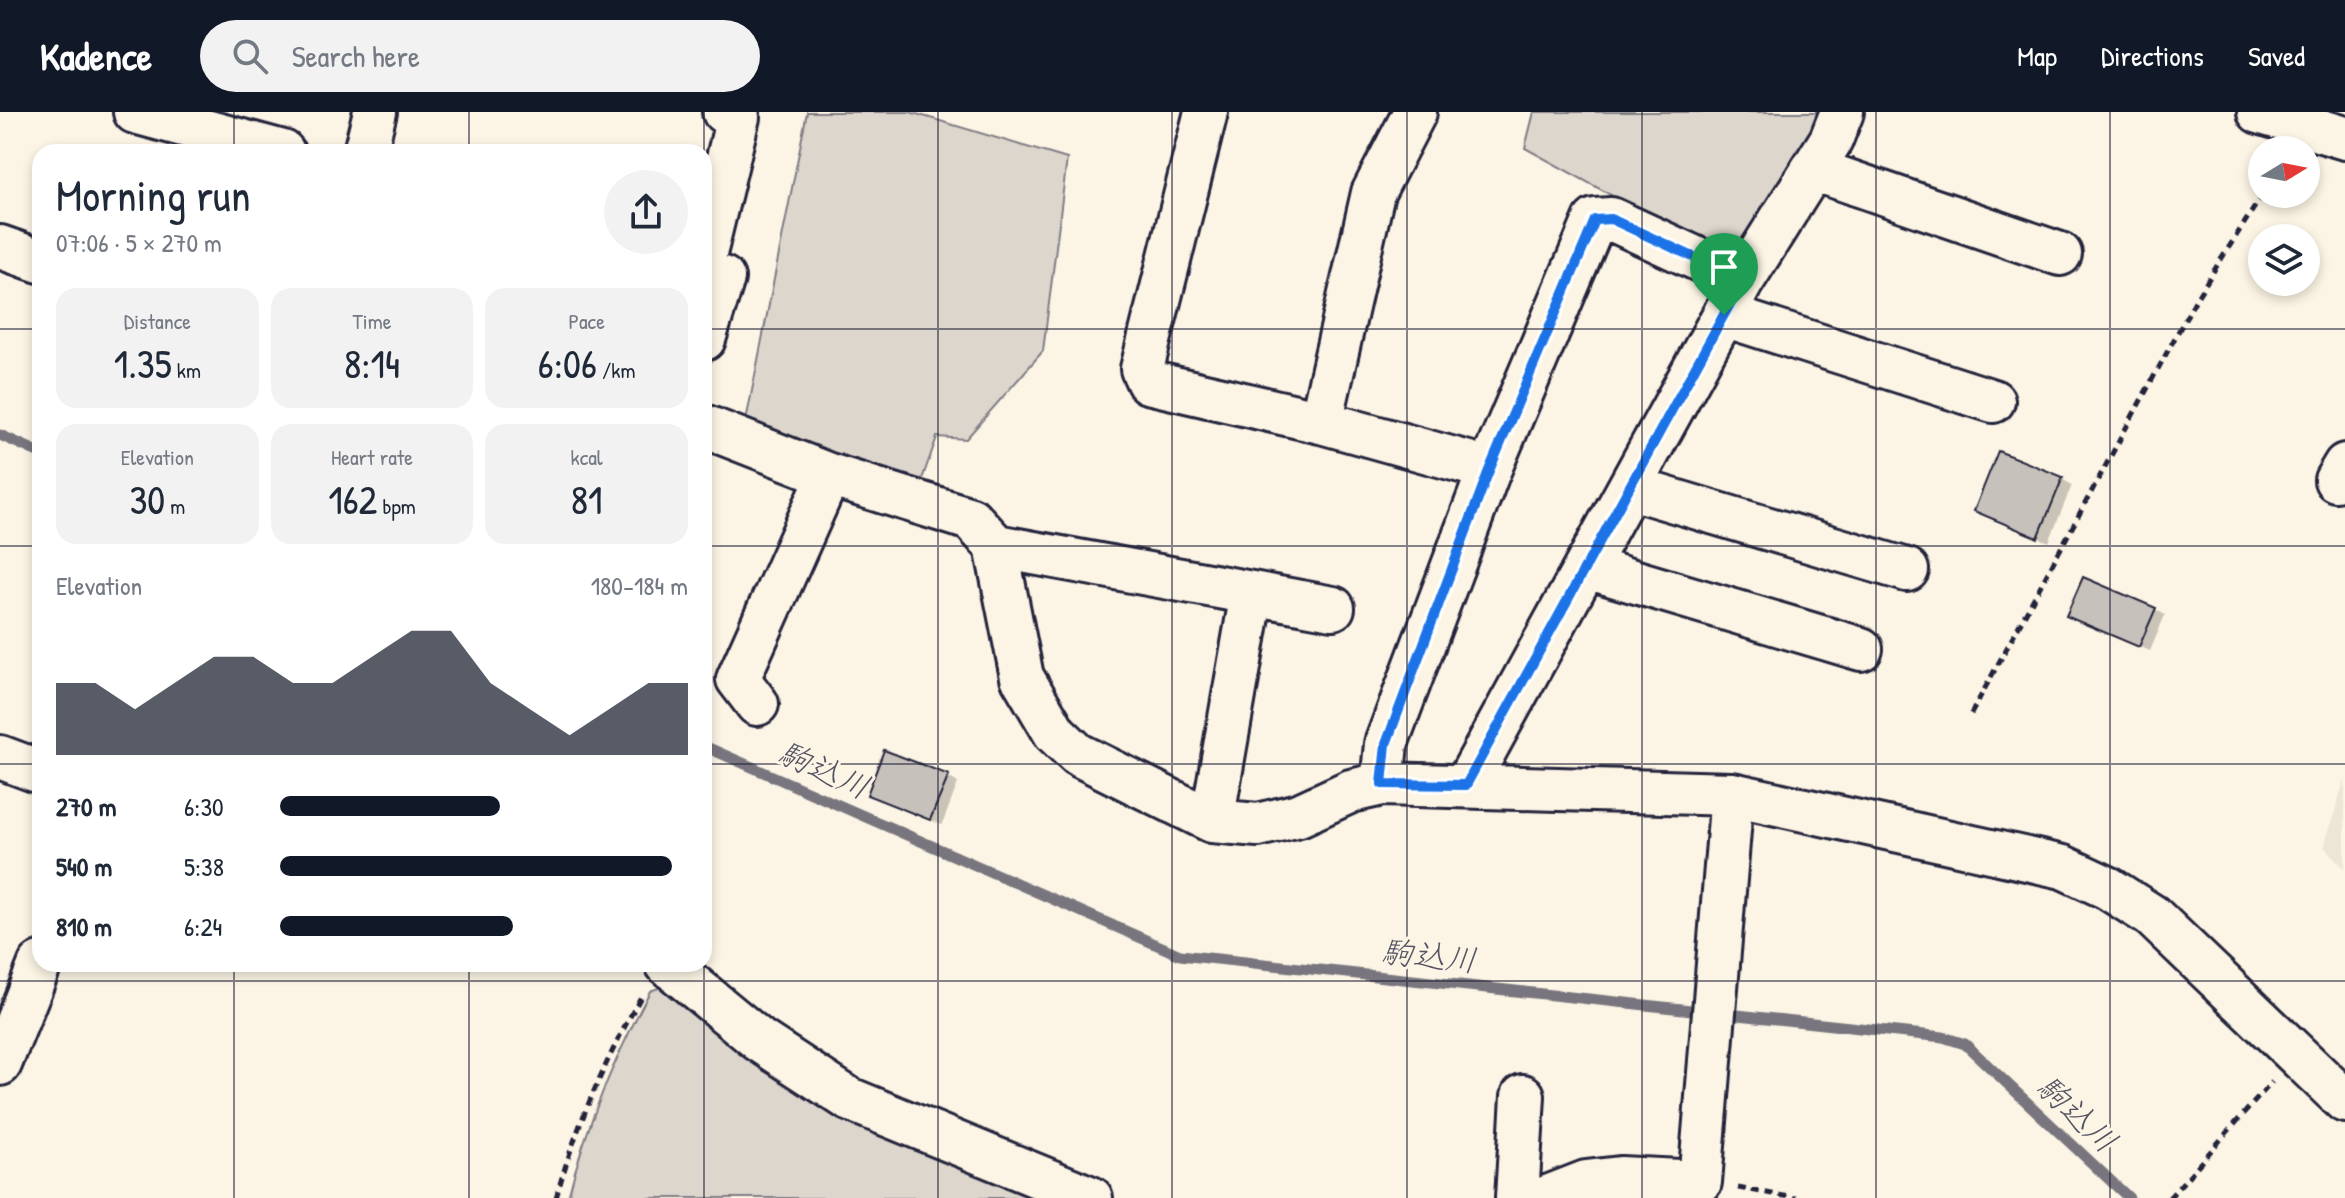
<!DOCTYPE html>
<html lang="en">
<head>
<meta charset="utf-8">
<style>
	:root { --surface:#fff; --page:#f2f2f3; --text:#1f2937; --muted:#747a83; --accent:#111827 }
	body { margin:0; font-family:"Patrick Hand","Klee One",sans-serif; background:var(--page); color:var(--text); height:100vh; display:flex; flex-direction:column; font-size:30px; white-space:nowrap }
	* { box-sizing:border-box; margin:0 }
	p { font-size:26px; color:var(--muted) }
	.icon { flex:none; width:44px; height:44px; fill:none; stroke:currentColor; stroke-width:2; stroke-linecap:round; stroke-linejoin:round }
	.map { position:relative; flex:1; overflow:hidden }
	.drawer { position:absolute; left:32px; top:32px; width:680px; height:828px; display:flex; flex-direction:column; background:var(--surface); border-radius:24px; box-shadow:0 4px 12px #0003 }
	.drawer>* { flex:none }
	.needle { width:52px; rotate:80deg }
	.controls { position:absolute; left:2248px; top:24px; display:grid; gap:16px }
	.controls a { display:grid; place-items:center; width:72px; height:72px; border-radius:50%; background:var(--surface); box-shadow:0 4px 12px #0003; font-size:40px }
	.pin { position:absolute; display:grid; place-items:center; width:68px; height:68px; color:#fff; margin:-82px -34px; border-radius:50% 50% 50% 0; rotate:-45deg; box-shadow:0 0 8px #0007 }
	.pin .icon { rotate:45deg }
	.round { display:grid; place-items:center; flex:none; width:84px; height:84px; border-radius:42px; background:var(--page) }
	.headline { display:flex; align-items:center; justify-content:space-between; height:136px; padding:0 24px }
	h1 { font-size:44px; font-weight:600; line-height:60px }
	.stats { display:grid; grid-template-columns:repeat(3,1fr); gap:12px; height:136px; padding:8px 24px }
	.stats div { display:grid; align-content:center; border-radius:20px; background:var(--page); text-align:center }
	.stats b { font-size:40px; font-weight:600 }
	.stats small { font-size:22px; font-weight:400 }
	.stats p { font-size:22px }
	.chart { height:224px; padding:16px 24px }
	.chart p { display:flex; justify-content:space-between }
	.chart svg { width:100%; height:144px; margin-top:8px; fill:var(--accent); opacity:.7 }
	ul { padding:0 24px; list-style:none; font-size:26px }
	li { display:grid; grid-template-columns:128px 96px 1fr; align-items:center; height:60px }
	li i { height:20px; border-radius:10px; background:var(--accent) }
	header { display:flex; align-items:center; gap:48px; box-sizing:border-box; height:112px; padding:0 40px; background:var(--accent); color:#fff }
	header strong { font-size:38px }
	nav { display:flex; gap:44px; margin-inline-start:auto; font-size:28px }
	.search { width:560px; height:72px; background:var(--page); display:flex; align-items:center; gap:20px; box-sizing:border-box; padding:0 28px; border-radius:44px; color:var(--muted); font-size:30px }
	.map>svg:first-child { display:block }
	.built { fill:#ece5d8 }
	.green { fill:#dcd6cc; stroke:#7f7c84; stroke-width:2 }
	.shadow { fill:#0003 }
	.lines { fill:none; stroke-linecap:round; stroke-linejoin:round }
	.stream { stroke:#78757e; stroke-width:11 }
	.building { fill:#c6c1bb; stroke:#22223b; stroke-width:2 }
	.minor-casing { stroke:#22223b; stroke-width:48 }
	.path { stroke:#22223b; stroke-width:5; stroke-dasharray:8 6; stroke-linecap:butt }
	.minor { stroke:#fcf5e5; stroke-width:42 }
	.route-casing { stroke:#fff; stroke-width:16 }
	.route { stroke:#1a73e8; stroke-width:10 }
	.grid { fill:none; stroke:#22223b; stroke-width:2; stroke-opacity:0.55 }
	.labels { text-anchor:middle; stroke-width:6; stroke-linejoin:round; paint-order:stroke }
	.water-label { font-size:32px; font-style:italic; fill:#545362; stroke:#fcf5e5 }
</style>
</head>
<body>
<header>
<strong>Kadence</strong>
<div class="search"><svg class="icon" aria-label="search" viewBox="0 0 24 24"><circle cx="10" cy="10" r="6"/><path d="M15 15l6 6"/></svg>Search here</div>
<nav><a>Map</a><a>Directions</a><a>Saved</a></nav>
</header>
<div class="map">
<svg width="2345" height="1086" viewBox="0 0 2345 1086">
	<rect width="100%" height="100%" fill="#fcf5e5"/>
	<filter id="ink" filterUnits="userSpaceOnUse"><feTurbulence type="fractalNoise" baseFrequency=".0125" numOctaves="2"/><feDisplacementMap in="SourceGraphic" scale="16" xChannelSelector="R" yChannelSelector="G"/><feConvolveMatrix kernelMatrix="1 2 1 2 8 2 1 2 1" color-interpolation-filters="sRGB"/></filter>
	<g filter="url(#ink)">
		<!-- built -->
		<path class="built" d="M2345,666v91l-21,-22z"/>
		<!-- green -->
		<path class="green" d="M807,0h103l157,47 -24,192 -77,88 -29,-2 -17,48 -175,-59z
			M1534,0h291l-92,150 -208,-114z
			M674,870l388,216h-494c18,-74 47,-140 82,-207z"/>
		<!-- shadow -->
		<path class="shadow" d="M2062,367l10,6 -23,57 -73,-32z
			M2155,497l10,6 -15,36 -71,-30z
			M948,665l10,6 -16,42 -62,-25z"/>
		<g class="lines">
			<!-- stream -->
			<path class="stream" d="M0,323l40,18
				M704,634l476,209 763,82 22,7 164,154"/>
		</g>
		<!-- building -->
		<path class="building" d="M1998,339l65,26 -25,61 -64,-27z
			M2083,465l73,31 -17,39 -73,-31z
			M884,638l65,25 -19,45 -63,-25z"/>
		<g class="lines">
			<!-- minor casing -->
			<g class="minor-casing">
				<path id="minor" d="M135,0l148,40
					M1206,0l-64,257 6,13 173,40 158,44 9,7 -102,271 -4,40
					M2259,0l86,26
					M365,40l10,-40
					M1813,57l247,85
					M0,135l40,14
					M704,146l34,-141 -14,-5
					M704,161l19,5 -19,61
					M1724,203l269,86
					M1321,310l52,-229 42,-81
					M704,314l125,49 142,44 25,27 26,131 33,56 22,21 135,67 46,4 41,-10 52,-24 31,-7 350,10 331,73 45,21 44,28 193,185
					M1488,361l107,-253 16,-1 132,61
					M2336,368l9,-15
					M1631,376l276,82
					M996,434l337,62
					M1586,455l275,82
					M757,592l-19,-25 91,-204
					M0,645l40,15
					M1466,673l277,-505 88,-140 11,-28
					M1212,709l40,-228
					M667,852l92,76 90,59 242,99
					M0,952l40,-100
					M1517,1086l6,-102
					M1545,1086l41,-16 34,-4 80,4 32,-388"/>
			</g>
			<!-- path -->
			<path class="path" d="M1971,602l226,-417 66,-103
				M1738,1076l58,10
				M556,1086c20,-73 50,-139 87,-205
				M2169,1086l103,-116"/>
			<!-- minor -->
			<use href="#minor" class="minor"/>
		</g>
	</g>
	<g class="lines" filter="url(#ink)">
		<!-- route casing -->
		<g class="route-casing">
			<path id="route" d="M1611,107l132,61 -277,505 -84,-1 4,-40 102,-271 107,-253z"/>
		</g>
		<!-- route -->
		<use href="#route" class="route"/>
	</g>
	<!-- grid -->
	<path class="grid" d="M234,0v40M469,0v40M704,0v40M938,0v1086M1172,0v1086M1407,0v1086M1642,0v1086M1876,0v1086M2110,0v1086M0,217h40M704,217h1641M0,434h40M704,434h1641M0,652h40M704,652h1641M234,852v234M469,852v234M704,852v234M0,869h2345"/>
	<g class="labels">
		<!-- water labels -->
		<g class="water-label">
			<text transform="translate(824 658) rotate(24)" y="11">駒込川</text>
			<text transform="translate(1429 844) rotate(6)" y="11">駒込川</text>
			<text transform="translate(2077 1002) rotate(43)" y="11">駒込川</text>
		</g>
	</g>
</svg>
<div class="controls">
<a><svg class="needle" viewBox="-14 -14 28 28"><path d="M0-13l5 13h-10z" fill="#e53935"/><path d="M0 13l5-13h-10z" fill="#747a83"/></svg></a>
<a><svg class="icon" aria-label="layers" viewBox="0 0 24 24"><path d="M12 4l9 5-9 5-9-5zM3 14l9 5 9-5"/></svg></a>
</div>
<div class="pin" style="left:1724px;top:203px;background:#1e9e55"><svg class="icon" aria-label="arrive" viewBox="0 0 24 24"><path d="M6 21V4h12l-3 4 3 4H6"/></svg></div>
<section class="drawer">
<div class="headline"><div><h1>Morning run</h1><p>07:06 · 5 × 270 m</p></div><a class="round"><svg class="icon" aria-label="share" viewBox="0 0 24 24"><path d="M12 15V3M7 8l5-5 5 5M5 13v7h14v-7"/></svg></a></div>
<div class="stats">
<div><p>Distance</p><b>1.35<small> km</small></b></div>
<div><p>Time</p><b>8:14</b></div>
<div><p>Pace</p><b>6:06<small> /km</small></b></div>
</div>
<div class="stats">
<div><p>Elevation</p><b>30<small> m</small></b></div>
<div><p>Heart rate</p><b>162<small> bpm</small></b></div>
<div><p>kcal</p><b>81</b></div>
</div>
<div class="chart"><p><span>Elevation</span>180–184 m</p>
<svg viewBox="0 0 160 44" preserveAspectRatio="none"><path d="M0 44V22L10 22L20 30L30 22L40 14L50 14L60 22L70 22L80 14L90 6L100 6L110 22L120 30L130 38L140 30L150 22L160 22V44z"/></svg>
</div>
<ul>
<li><b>270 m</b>6:30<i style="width:54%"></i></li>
<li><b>540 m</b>5:38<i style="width:96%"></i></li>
<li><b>810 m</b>6:24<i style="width:57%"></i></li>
</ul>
</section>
</div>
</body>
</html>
